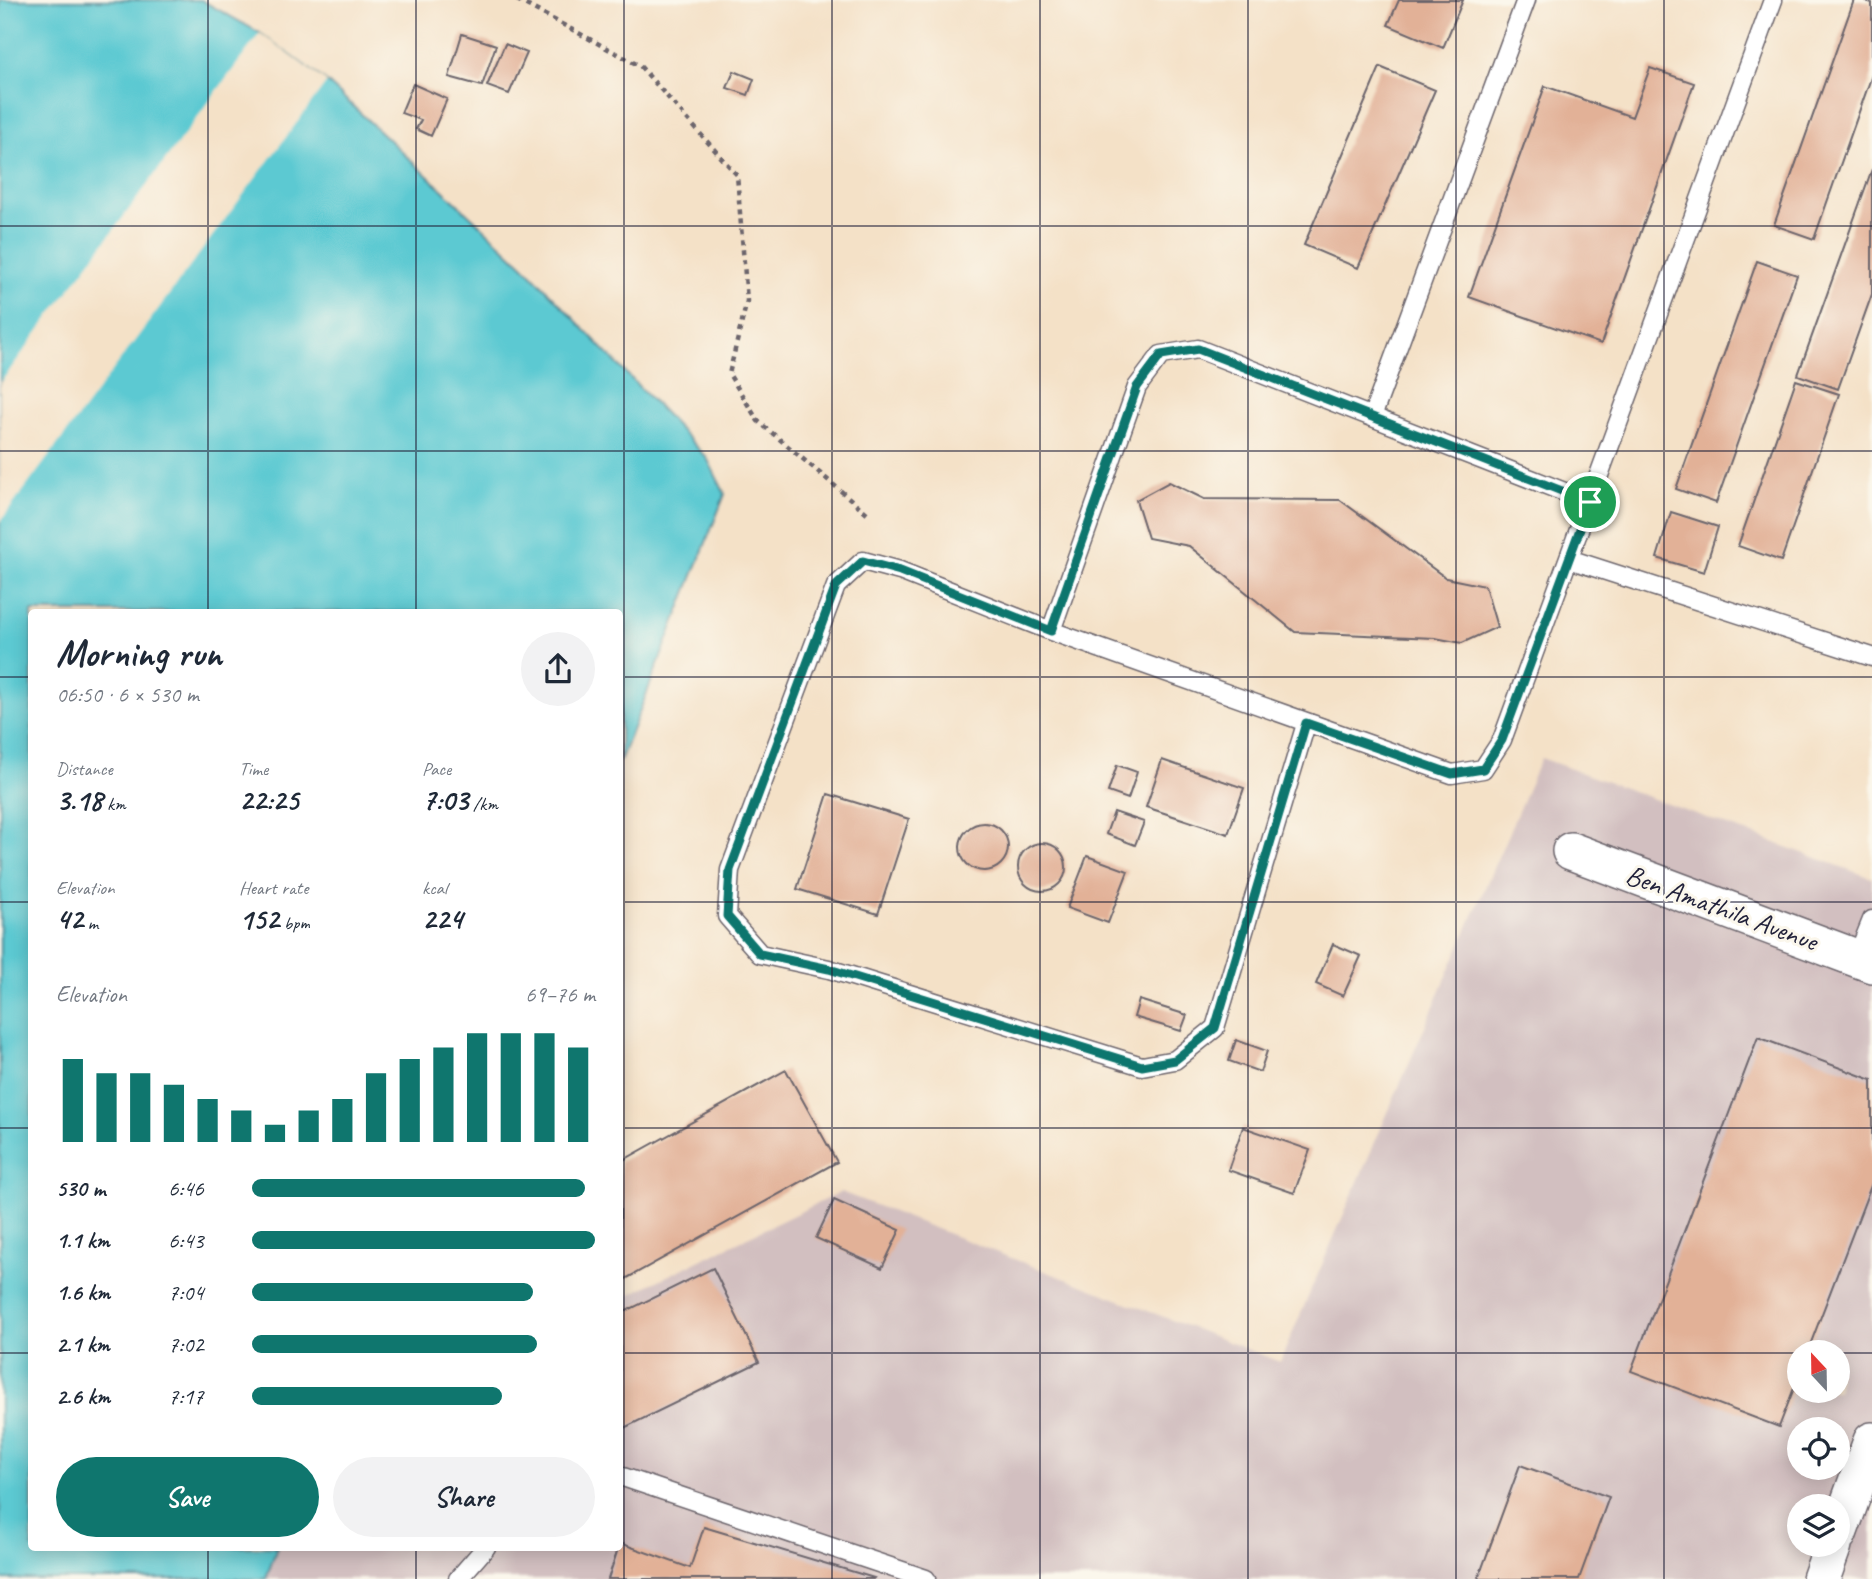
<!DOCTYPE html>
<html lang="en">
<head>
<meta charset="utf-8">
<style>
	:root { --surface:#fff; --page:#f2f2f3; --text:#1f2937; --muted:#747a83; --accent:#0f766e }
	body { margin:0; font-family:Caveat,sans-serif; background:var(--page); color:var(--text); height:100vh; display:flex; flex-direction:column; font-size:26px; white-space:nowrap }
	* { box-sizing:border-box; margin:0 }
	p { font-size:23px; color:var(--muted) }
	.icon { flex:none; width:38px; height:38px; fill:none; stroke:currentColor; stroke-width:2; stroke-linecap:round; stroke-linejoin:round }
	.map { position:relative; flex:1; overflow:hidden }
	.sheet { position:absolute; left:28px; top:609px; width:595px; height:942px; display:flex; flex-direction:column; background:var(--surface); border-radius:7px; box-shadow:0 4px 18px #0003 }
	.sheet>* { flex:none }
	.needle { width:46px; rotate:338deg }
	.fabs { position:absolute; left:1787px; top:1340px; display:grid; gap:14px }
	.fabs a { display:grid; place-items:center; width:63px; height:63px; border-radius:50%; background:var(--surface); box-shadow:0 4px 18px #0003; font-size:35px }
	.pin { position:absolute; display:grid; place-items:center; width:60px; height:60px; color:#fff; margin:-30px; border:4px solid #fff; border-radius:50%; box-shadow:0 2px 7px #0007 }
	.round { display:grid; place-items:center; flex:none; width:74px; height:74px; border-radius:37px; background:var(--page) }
	.overview { display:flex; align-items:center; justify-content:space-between; height:119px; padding:0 28px }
	h1 { font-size:38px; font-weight:700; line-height:52px }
	.stats { display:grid; grid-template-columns:repeat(3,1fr); gap:10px; height:119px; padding:7px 28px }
	.stats div { display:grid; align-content:center }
	.stats b { font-size:30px; font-weight:700 }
	.stats small { font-size:19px; font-weight:400 }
	.stats p { font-size:19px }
	.chart { height:196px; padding:14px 28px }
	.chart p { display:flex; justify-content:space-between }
	.chart svg { width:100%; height:126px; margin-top:7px; stroke:var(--accent); stroke-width:6 }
	.button { display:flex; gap:14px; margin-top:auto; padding:14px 28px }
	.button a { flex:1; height:80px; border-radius:42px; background:var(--accent); color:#fff; font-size:28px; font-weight:700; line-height:80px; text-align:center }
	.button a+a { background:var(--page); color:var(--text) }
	ul { padding:0 28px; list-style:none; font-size:23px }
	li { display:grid; grid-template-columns:112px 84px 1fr; align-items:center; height:52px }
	li i { height:18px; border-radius:9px; background:var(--accent) }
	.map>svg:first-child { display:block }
	.industrial { fill:#d2bfc0; fill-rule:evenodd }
	.water { fill:#5cc9d2; stroke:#3f7686; stroke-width:2 }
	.pier { fill:#f4e1c7 }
	.building { fill:#e2b197 }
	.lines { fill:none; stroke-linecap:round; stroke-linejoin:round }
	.service-casing { stroke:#6c656c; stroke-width:21 }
	.minor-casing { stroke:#6c656c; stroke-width:40 }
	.path { stroke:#6c656c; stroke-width:4.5; stroke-dasharray:5 5; stroke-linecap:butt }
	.service { stroke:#fff; stroke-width:18 }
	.minor { stroke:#fff; stroke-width:37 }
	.route-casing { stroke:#fff; stroke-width:14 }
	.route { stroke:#0f766e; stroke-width:9 }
	.grid { fill:none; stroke:#22223b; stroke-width:2; stroke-opacity:0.55 }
	.labels { text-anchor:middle; stroke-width:6; stroke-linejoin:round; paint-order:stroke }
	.street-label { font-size:28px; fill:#22223b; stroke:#fbf7ec }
</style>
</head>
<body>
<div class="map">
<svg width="1872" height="1579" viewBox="0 0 1872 1579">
	<rect width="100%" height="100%" fill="#fbf7ec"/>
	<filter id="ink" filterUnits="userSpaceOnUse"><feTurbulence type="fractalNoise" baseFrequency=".0143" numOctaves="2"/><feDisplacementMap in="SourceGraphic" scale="14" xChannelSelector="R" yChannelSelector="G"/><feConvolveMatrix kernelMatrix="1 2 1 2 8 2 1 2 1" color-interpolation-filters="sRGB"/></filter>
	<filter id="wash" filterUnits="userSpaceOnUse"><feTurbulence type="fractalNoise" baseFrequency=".00686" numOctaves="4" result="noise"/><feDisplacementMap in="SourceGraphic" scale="28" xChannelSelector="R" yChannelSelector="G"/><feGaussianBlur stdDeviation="1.57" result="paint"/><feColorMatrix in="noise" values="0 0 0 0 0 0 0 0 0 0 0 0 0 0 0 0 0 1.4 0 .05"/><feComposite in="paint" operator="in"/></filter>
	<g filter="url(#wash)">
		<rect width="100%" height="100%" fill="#f4e1c7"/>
		<!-- industrial -->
		<path class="industrial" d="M1541,758l331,120v701h-1606l11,-32h343v-248l221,-107 439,170zM1799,1353h39v38h-39zM1799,1430h39v38h-39zM1799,1507h39v38h-39z"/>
		<!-- water -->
		<path class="water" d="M0,0h201l59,33 67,49 197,184 183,192 18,36 -105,267v-149h-588v935h245l-11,32h-266z"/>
		<!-- pier -->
		<path class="pier" d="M260,33l67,49 -327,440v-139z"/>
		<g id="blocks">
			<!-- building -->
			<path class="building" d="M1399,0h64l-20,48 -55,-23z
				M1854,0h8l10,3v72l-58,164 -40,-14z
				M462,34l34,11 -14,41 -33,-9z
				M505,44l22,9 -18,41 -22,-8z
				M1380,67l55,23 -77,178 -54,-23z
				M1650,68l44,15 -93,261 -132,-47 76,-211 87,31z
				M734,71l20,8 -6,16 -21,-7z
				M413,84l34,15 -16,37 -15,-7 5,-9 -20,-7z
				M1872,169v125l-34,95 -40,-14z
				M1757,261l40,14 -81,228 -40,-14z
				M1796,380l43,14 -58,167 -43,-15z
				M1169,482l35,17 136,1 106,78 39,8 12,41 -35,16 -27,-5 -140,-6 -106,-86 -41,-8 -12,-38z
				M1671,512l47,15 -14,45 -47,-14z
				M1162,760l82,28 -16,46 -82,-27z
				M1117,765l20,7 -9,27 -20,-7z
				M828,794l81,25 -31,95 -81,-25z
				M1114,812l30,10 -9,23 -29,-11z
				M960 847a24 24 0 1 1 48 0a24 24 0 1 1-48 0Z
				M1018 867a24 24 0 1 1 48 0a24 24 0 1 1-48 0Z
				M1087,856l41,15 -20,52 -41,-15z
				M1333,944l28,12 -18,40 -27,-12z
				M1139,1000l48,15 -6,16 -47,-14z
				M1758,1037l114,43v103l-65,170h-8v22l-20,52 -148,-56z
				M1236,1040l31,11 -7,21 -31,-11z
				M786,1070l51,92 -217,120v-120z
				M1243,1127l67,23 -16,43 -66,-23z
				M834,1200l66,30 -18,38 -66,-30z
				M713,1268l46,94 -139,68v-116z
				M1520,1465l89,32 -30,82h-101z
				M704,1527l170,51 -1,1h-265l12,-36 70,25z"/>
		</g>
	</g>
	<g filter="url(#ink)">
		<use href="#blocks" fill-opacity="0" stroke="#6c656c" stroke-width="2"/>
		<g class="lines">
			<!-- service casing -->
			<g class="service-casing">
				<path id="service" d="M1372,417l154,-417
					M1590,502l-392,-153 -37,6 -24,32 -86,244 401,143 31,-5 19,-29 271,-740
					M1569,559l303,98
					M1051,631l-151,-60 -37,-10 -27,25 -106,284 -3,46 33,38 69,15 313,97 33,-6 40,-32 91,-304
					M1857,957l15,-37
					M620,1476l306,103
					M458,1579l28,-32"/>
			</g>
			<!-- minor casing -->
			<g class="minor-casing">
				<path id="minor" d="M1571,851l301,113
					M1838,1534l34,-93
					M1821,1579l12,-34"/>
			</g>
			<!-- path -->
			<path class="path" d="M517,0l123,66 97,109 10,126 -18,73 29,47 109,92"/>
			<!-- service -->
			<use href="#service" class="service"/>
			<!-- minor -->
			<use href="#minor" class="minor"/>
		</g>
	</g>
	<g class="lines" filter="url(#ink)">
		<!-- route casing -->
		<g class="route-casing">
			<path id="route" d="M1198,349l392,153 -88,238 -19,29 -31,5 -146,-51 -91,305 -40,32 -33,6 -313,-97 -69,-15 -33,-38 3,-46 106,-284 27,-25 37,10 151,60 86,-244 24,-32z"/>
		</g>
		<!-- route -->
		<use href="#route" class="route"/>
	</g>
	<!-- grid -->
	<path class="grid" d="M208,0v612M416,0v612M624,0v1579M832,0v1579M1040,0v1579M1248,0v1579M1456,0v1579M1664,0v1579M0,226h1872M0,451h1872M0,677h32M620,677h1252M0,902h32M620,902h1252M0,1128h32M620,1128h1252M0,1353h32M620,1353h1179M1838,1353h34M208,1547v32M416,1547v32"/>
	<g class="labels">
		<!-- street labels -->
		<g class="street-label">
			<text transform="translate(1722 907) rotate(20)" y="10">Ben Amathila Avenue</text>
		</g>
	</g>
</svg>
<div class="fabs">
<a><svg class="needle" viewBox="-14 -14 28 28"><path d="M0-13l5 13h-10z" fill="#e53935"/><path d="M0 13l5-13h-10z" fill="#747a83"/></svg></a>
<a><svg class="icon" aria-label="locate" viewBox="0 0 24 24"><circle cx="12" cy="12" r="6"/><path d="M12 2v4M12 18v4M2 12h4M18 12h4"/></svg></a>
<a><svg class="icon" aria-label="layers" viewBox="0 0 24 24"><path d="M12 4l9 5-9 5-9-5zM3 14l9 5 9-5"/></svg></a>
</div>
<div class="pin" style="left:1590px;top:502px;background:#1e9e55"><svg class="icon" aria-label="arrive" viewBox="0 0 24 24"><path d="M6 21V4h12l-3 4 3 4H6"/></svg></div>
<section class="sheet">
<div class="overview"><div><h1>Morning run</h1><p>06:50 · 6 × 530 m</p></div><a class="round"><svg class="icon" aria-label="share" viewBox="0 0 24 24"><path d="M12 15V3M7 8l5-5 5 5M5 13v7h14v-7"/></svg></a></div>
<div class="stats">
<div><p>Distance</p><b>3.18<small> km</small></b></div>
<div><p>Time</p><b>22:25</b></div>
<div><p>Pace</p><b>7:03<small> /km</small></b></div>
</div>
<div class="stats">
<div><p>Elevation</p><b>42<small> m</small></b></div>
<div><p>Heart rate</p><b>152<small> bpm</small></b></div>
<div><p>kcal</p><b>224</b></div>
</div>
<div class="chart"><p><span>Elevation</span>69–76 m</p>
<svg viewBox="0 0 160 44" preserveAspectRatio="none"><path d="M5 44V15M15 44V20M25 44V20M35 44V24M45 44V29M55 44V33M65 44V38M75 44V33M85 44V29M95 44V20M105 44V15M115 44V11M125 44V6M135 44V6M145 44V6M155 44V11"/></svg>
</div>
<ul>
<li><b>530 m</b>6:46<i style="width:97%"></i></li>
<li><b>1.1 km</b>6:43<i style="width:100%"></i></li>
<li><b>1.6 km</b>7:04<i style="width:82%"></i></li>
<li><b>2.1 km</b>7:02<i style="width:83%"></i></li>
<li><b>2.6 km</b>7:17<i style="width:73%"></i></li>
</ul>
<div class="button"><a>Save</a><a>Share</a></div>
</section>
</div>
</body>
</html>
